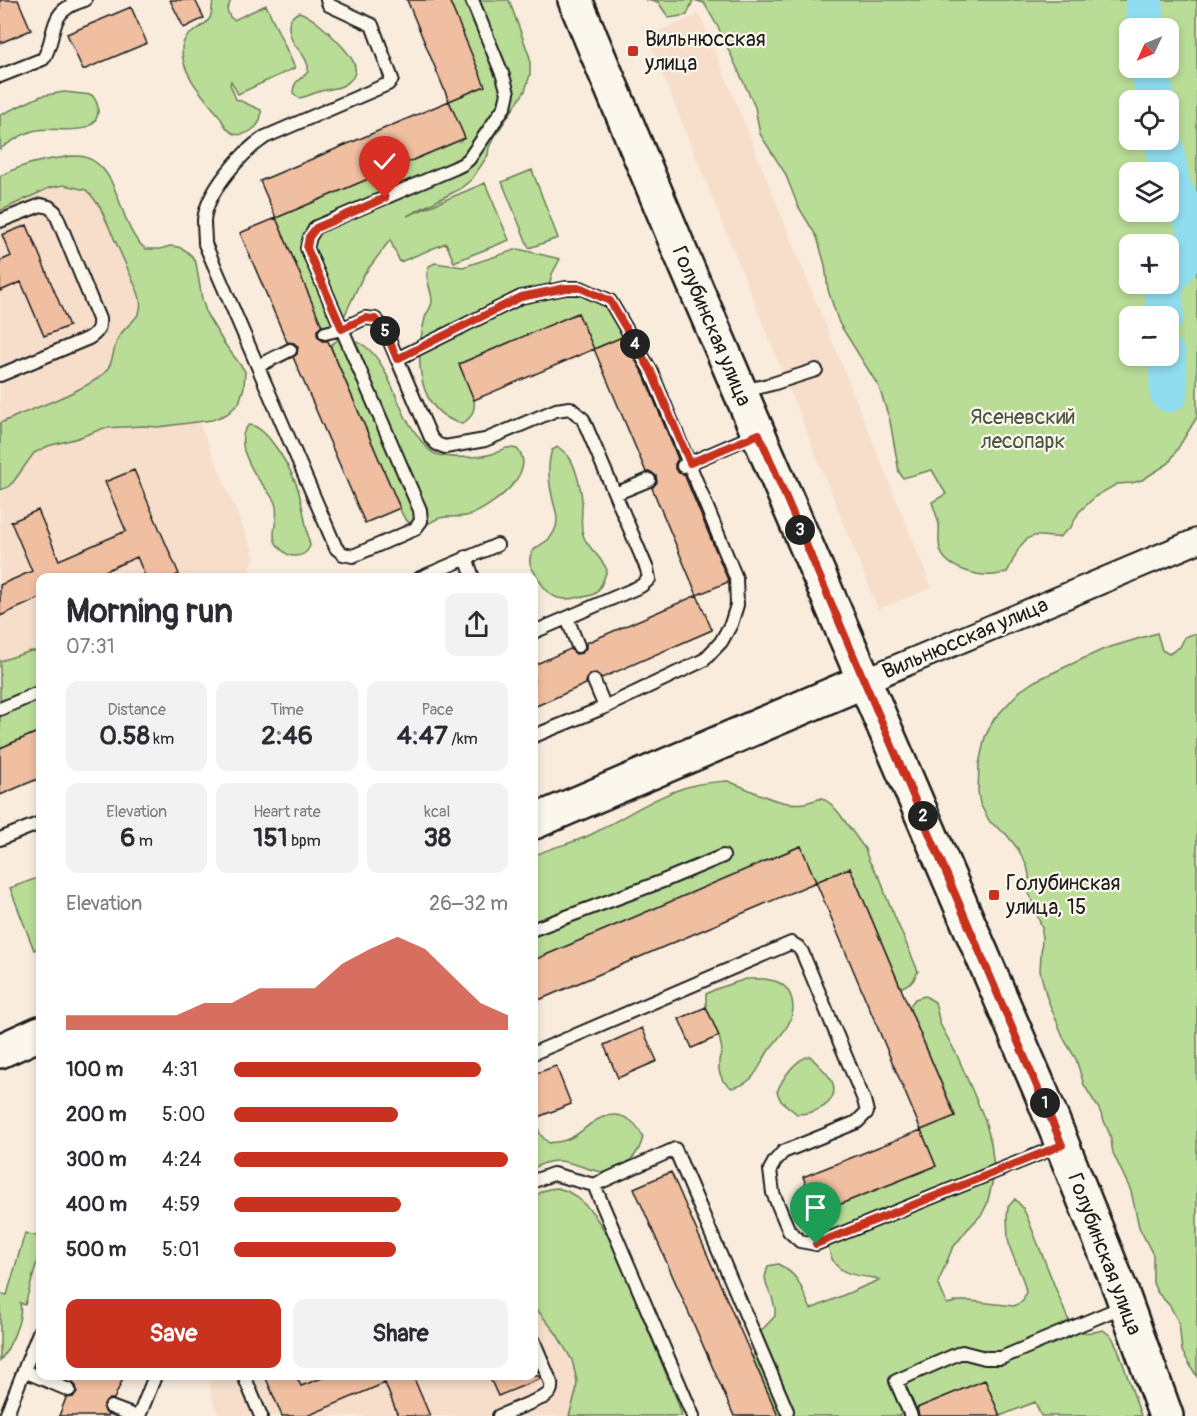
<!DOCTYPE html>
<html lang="en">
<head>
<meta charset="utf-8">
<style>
	:root { --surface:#fff; --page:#f2f2f3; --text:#2b2b33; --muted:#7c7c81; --accent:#c8321e }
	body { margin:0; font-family:Pangolin,sans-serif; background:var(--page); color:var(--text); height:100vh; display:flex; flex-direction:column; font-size:22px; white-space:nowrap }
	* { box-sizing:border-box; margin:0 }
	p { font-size:20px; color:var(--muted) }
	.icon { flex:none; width:33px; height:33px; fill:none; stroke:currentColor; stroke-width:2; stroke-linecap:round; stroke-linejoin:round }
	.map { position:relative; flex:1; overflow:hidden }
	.sheet { position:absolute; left:36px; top:573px; width:502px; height:807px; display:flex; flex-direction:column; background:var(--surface); border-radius:12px; box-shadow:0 3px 9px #0003 }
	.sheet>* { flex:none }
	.needle { width:39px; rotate:226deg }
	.fabs { position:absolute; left:1119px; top:18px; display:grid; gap:12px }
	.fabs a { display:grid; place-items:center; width:60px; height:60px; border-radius:12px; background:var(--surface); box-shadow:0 3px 9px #0003; font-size:30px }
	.pin { position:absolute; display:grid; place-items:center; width:51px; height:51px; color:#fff; margin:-62px -26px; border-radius:50% 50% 50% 0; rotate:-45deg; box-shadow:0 0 6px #0007 }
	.pin .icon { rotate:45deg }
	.km { position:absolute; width:30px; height:30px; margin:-15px; border-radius:50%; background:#222; color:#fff; font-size:16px; line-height:30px; text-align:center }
	.round { display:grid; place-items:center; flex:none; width:63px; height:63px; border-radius:12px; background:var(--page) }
	.head { display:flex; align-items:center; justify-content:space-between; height:102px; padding:0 30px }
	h1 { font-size:33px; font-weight:700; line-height:45px }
	.figures { display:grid; grid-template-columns:repeat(3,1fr); gap:9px; height:102px; padding:6px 30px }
	.figures div { display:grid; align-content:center; border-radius:12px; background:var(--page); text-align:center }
	.figures b { font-size:26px; font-weight:700 }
	.figures small { font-size:16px; font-weight:400 }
	.figures p { font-size:16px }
	.chart { height:168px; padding:12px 30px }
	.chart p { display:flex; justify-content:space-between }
	.chart svg { width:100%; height:108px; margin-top:6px; fill:var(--accent); opacity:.7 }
	.button { display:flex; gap:12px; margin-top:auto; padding:12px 30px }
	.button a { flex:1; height:69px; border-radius:12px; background:var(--accent); color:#fff; font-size:24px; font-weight:700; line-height:69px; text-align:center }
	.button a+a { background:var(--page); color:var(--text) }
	ul { padding:0 30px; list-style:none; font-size:20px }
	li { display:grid; grid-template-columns:96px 72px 1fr; align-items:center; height:45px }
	li i { height:15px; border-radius:8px; background:var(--accent) }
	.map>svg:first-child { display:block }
	.built { fill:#f6decb }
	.green { fill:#b9dc96; stroke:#6a7c59; stroke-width:1.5; fill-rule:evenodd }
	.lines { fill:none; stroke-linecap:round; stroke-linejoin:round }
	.river { stroke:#90ddf0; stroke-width:38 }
	.building { fill:#f0bea0; stroke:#1c1c1c; stroke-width:1.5 }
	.lane-casing { stroke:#1c1c1c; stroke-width:16 }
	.street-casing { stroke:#1c1c1c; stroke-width:28 }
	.secondary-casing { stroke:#1c1c1c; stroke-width:38 }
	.lane { stroke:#fbf7ec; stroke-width:12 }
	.street { stroke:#fbf7ec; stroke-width:24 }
	.secondary { stroke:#fbf7ec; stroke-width:33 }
	.route-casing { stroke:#fff; stroke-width:12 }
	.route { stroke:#c8321e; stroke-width:8 }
	.poi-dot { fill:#c8321e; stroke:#fbf7ec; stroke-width:2 }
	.labels { text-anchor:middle; stroke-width:4.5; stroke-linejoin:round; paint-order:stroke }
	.poi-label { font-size:21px; fill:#1c1c1c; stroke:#fbf7ec; text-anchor:start }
	.street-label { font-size:21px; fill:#1c1c1c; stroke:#fbf7ec }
	.park-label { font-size:21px; fill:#4b5641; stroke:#fbf7ec }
</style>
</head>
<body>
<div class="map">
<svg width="1197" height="1416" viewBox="0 0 1197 1416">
	<rect width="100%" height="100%" fill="#f9ecdd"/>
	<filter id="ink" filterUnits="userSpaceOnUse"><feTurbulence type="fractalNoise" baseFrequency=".0167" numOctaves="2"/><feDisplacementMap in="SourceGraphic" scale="12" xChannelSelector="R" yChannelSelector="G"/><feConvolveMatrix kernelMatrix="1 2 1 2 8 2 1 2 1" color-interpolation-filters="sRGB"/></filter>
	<g filter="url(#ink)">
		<!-- built -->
		<path class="built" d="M700,14l232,574 -54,21 -231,-573z
			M85,170l81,180 -166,84v-233z
			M188,396l64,153 2,10 -8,18 -206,1v89l-40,17v-229z
			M534,1243l80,173h-395l-6,-14 -3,-16 4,-10h320z"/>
		<!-- green -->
		<path class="green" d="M213,0h18l-4,10 3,7 4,3 32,-15 29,63 -57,26 -7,-13 -1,3 6,15 25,11c1,8 -2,15 -9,20 -4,3 -12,6 -17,4 -10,-3 -12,-14 -18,-21 -15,-18 -36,-40 -35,-65 1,-16 21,-18 28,-30 2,-5 2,-12 3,-18z
			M449,0h60l21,58v17l-5,16 -28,42 -8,14 -1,8 -16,24 -12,10 -53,27 78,-33 24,57 -55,22 -8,-19 -46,19 -10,-22 -27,36 -21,45 -17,12 -49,-115 188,-80 -15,-37 35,-15z
			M645,0h48l-6,15 -18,3 -11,-16z
			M694,0h503v417l-28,46 -27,17 -10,3 -15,1 -21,12 -17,16 -8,15 -12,10c-8,1 -17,-2 -25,-1 -15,3 -20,25 -27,36 -4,1 -9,3 -13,3 -16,2 -47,-7 -53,-23 -4,-10 -1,-18 -2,-27 -1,-7 -5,-16 -7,-23l14,-8 -14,-24 -29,8 -4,-6 -9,-51 -11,-34 -40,-64 -11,-33 -3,-25 -8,-28 -19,-31 -13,-33 -25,-39 -5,-27 -36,-78 -15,-26zM1130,28h38v40h-38zM1130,100h38v40h-38zM1130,172h38v40h-38zM1130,244h38v40h-38zM1130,316h38v40h-38z
			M299,12c11,3 29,19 37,28 12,12 32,32 8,45 -7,4 -15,4 -23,6 -8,2 -14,6 -22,7l-6,-5c0,-12 7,-13 15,-21 0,-4 1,-5 -1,-9 -5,-15 -16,-14 -18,-36 0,-8 3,-11 10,-15z
			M64,92l28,3c4,5 7,10 6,17 -3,27 -43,14 -61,18 -12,2 -27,12 -37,19v-34l41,-19z
			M71,156c4,0 10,0 14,1 38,12 32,71 61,92h14l10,-3 8,1 7,3 7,6 4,7 6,36 5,16 17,28 21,28 -1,16 -5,16 -12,11 -15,6 -54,7 -15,-1 -39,2 -26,10 -30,8 -14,7 -20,28 -6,6 -8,3v-67c9,-3 17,-8 26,-11 18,-7 70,-27 81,-42 8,-10 5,-24 13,-35 11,-16 27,-18 18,-43l-38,-85 -9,-12 -5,-5 -22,-5 -15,3 -49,23v-35c13,-7 27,-12 42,-15 9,-2 19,-3 29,-5z
			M532,170l26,68 -29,10 -27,-66z
			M518,249l42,10 -8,15 -2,8c13,21 23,8 42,16 17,8 26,21 36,37l-34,14 -16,-36 -119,51c7,20 29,44 3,60 -47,-13 -47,-67 -37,-106 1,-6 7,-10 7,-17 0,-12 -9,-23 -3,-35l6,-3 28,4z
			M338,340c10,1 19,0 27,6 20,14 30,51 41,72 4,8 9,13 13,20 5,6 9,13 17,16 14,5 45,4 59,-1 11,-4 9,-7 22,-4 22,23 -25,57 -44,65 -10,5 -22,1 -33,4 -6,1 -10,6 -17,8 -11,3 -21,-8 -23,-18l-69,-161 1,-3z
			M249,425c18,0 42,45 48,61 6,19 9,41 13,60 -3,7 -7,10 -15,10 -5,0 -8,-1 -12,-5 -19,-15 -1,-30 -8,-48 -4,-9 -10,-15 -16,-23 -7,-9 -11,-18 -15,-29 -2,-10 -3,-19 5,-26z
			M558,447c4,3 8,6 11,10 7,10 14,37 13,50 0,10 -2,18 1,28 5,14 18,21 24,35 -3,8 -6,20 -13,24 -4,2 -10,3 -14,3 -24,6 -32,-1 -44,-22 -2,-4 -5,-7 -6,-12 -2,-14 11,-17 19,-24 3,-3 5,-7 7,-12 3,-11 -2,-20 -4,-31 -3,-14 -5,-32 0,-46z
			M1157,633l5,17 7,4 11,-7 5,-10 8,-3 4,2v741l-15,-26 -3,-28 -9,-17 -13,-14 -4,-9v-28l-14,-28 -8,-36 -18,-38 -3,-18 -11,-26 -15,-24 -8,-26 -11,-18 -18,-43 -7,-27 2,-33v-10l-13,-35v-18l-2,-9 -9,-17 -12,-15 -16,-12 -10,-18 -2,-12 1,-28 6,-27 9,-18 26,-28 15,-10 69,-32z
			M31,651h9v80l-40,17v-87z
			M728,781c22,8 51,26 76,22 6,-1 12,-3 18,-5l9,6 8,9 26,36 4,12 12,19 5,16 32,75 -5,10 -12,7 -51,-120 -34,14 -16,-36 -266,114v-104c18,-10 38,-12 56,-21 34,-17 69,-42 105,-50 11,-3 22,-3 33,-4z
			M40,877v71l-6,2 -24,-62z
			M746,979c8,0 16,-1 24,1 21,3 28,25 19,43 -5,10 -13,18 -20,27 -11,17 -14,34 -37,38l-9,-7 -4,-10v-11l3,-10 -3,-14 -13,-29v-13l10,-5z
			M925,996l10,6 5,22 17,31 28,65 6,23 3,25 -1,12 -6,24 -5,10 -16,17 -14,18 -14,34 9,21 12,-3h11l44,5 9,-5 3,-10 -3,-11 -13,-32 -2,-10 -1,-21 1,-10 7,-8 8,9 5,11 39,98c10,17 17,18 36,13l9,7 6,12 23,67h-100l-6,-14 -35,14 -15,-36 -87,36h-120l-25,-57 3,-19 5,-9 14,-15v-8l-3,-11 -5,-10 -2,-10 3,-11 10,-2c24,13 22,24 33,45l68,-29 -3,-2c-18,-2 -41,-3 -46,-25 -2,-6 -1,-12 -2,-18 -1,-7 -7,-15 -10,-22l118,-47 -15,-36 34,-15 -46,-108 6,-8z
			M810,1056c7,8 17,16 22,25 9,23 -18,33 -35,33l-16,-13 -4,-9c5,-13 18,-33 33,-36z
			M534,1108c7,18 -2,21 15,35 6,-1 13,-1 19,-4 9,-3 16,-11 24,-16 21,-15 41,-8 51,14 -3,12 -10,24 -22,29 -4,2 -9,6 -13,6 -15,2 -35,-12 -52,-11 -8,0 -15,3 -22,7z
			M557,1188l10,3 10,6 16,16 19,29 66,161 4,13h-113l7,-24 1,-11 -5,-21 -16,-27 -22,-27v-107c6,-9 13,-10 23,-11z
			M25,1233l15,4v14l-15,54 -5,-2c4,16 -11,45 -20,58v-69l2,2 5,1z"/>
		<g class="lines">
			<!-- river -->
			<path class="river" d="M1144,0l2,28
				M1149,68l7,32
				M1163,140l9,48 25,38
				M1168,279l29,-42
				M1165,316l-2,-30 2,-2
				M1167,356l2,37"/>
		</g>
		<!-- building -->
		<path class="building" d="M0,0h18l13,30 -31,13z
			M170,0h25l9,18 -20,10z
			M407,0h42l36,86 -36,15z
			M131,7l16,36 -64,27 -16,-36z
			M449,101l16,37 -189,80 -16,-37z
			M276,218l46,108 -5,4v5l5,6h6l72,167 -35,15 -72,-166 4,-3 1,-7 -4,-4 -7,-1 -47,-109z
			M27,225l42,101 -25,10 -23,-54 -21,9v-30l11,-5 -9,-21z
			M578,313l16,36 -120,51 -15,-36z
			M622,337l22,38 34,84 -3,5v5l4,4 5,1 44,106v2l-31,13 -45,-107 5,-6 -1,-6 -5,-4h-5l-52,-123z
			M134,470l45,104 -9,4h-24l-9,-21 -48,21h-49v20l-40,18v-31l32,-14 -21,-49 27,-12 21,50 67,-29 -21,-49z
			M697,595l15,35 -110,48 -6,-5 -6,1 -4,5v5l-52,23v-42l36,-16 6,5 6,-1 4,-5v-5z
			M40,731v47l-40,17v-47z
			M801,846l15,36 -282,120v-42z
			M850,868l105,248 -34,14 -105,-248z
			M706,1007l13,29 -27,12 -13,-29z
			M642,1028l15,33 -39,17 -14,-33z
			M556,1066l15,38 -33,13 -4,-9v-34z
			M921,1130l15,36 -118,47 -15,-36z
			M671,1172l82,187 25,57h-44l-100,-228z
			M75,1376h49l-10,23h-5l-5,5 -1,5 5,6v1h-49l7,-18 7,-1 4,-4 -1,-7 -4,-4z
			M265,1376h31l5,10 26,-10h86l17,40h-32l-13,-33 -78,33h-25z
			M489,1376h50l1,3 -42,17z
			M985,1380l15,36h-81l-2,-8z"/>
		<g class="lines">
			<!-- lane casing -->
			<g class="lane-casing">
				<path id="lane" d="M327,0l2,5 43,20 20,54 -4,5 -123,53c-23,15 -58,54 -61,83 0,7 1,16 1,24l131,304 7,6 10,2 62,-27 6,-8 -1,-11 -113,-262 3,-11 6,-10 139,-59 8,-4 6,-5 36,-53 3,-13 -5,-17 -31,-76
					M0,76l43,-17c11,-14 7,-41 24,-51 5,-4 12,-6 18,-8
					M0,221l41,-16 8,2 6,5 44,107c1,10 -2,14 -10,19l-89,37
					M325,333l17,-4 23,-11 10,1 9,9 47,110 6,6 8,3 40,-7 71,-30 14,-2 13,11 64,150 2,10 -8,7 -107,46
					M397,359l124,-62 45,-9h15l29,13 41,70 85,207 1,27 -6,19 -10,18 -17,18 -99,47 -71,29
					M258,366l32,-16
					M743,391l29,-7 44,-14
					M683,466l74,-32
					M615,494l34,-14
					M466,557l7,21
					M420,578l77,-33
					M567,618l11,28
					M594,681l11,26
					M0,709l40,-17
					M0,839l40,-16
					M534,929l129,-48 60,-25
					M534,1053l257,-110 7,4 4,5 62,148 3,12 -10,10 -74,30 -8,9 -5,9 3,23 16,38 11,10 16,3 245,-99
					M534,1181l19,-7 41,11 99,231
					M594,1185l81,-36 112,262
					M24,1371l45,19
					M244,1376l17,40
					M111,1407l24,9
					M6,1416l34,-86
					M139,1416l16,-40
					M499,1416l45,-19c6,-4 8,-7 7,-14l-17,-41
					M911,1416l-15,-35 66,-29 23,6h16l123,-52"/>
			</g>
			<!-- street casing -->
			<g class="street-casing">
				<path id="street" d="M864,681l333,-140"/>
			</g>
			<!-- secondary casing -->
			<g class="secondary-casing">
				<path id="secondary" d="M575,0l104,249 362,843 80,199 45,125
					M534,822l330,-141
					M0,1051l40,-18"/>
			</g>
			<!-- lane -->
			<use href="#lane" class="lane"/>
			<!-- street -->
			<use href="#street" class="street"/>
			<!-- secondary -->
			<use href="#secondary" class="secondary"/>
		</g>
	</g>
	<g class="lines" filter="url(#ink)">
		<!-- route casing -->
		<g class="route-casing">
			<path id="route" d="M385,198l-69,30 -7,9 -2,11 35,81 23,-11 10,1 9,9 13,31 124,-62 45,-9h15l29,13 41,70 39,92 69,-29 303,711 -246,99"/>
		</g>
		<!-- route -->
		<use href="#route" class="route"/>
	</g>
	<!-- markers -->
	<g class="poi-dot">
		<rect x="627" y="45" width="12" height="12" rx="3"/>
		<rect x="988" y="889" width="12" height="12" rx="3"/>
	</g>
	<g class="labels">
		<!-- poi labels -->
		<g class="poi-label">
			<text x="645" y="46">Вильнюсская<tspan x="645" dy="24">улица</tspan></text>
			<text x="1006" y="890">Голубинская<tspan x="1006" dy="24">улица, 15</tspan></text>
		</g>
		<!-- street labels -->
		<g class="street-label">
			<text transform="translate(712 326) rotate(67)" y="7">Голубинская улица</text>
			<text transform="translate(965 638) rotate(-23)" y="7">Вильнюсская улица</text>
			<text transform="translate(1105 1254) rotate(69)" y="7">Голубинская улица</text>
		</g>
		<!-- park labels -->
		<g class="park-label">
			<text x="1023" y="424">Ясеневский<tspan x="1023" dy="24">лесопарк</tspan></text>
		</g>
	</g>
</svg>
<div class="fabs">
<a><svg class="needle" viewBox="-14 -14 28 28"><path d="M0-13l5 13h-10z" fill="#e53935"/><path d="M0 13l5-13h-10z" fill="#7c7c81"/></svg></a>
<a><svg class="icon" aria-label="locate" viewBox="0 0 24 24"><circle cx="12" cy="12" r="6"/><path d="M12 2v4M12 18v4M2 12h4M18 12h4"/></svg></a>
<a><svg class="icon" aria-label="layers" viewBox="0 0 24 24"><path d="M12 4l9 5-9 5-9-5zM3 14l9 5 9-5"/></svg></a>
<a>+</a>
<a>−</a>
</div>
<div class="pin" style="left:816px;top:1244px;background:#1e9e55"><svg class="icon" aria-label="arrive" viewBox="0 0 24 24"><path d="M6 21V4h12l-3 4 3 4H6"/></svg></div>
<div class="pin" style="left:385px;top:198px;background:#d93025"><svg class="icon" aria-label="check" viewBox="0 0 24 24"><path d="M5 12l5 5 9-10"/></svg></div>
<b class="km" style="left:1045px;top:1103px">1</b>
<b class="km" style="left:923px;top:816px">2</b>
<b class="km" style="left:800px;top:530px">3</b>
<b class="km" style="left:635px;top:344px">4</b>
<b class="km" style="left:385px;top:331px">5</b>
<section class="sheet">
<div class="head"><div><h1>Morning run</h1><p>07:31</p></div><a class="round"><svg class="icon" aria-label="share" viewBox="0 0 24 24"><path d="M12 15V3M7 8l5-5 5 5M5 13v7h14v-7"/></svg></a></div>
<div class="figures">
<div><p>Distance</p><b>0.58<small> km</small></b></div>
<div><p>Time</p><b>2:46</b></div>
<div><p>Pace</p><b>4:47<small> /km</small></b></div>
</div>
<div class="figures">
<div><p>Elevation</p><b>6<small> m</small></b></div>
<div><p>Heart rate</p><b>151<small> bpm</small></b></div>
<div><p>kcal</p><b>38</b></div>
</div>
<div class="chart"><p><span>Elevation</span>26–32 m</p>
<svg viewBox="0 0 160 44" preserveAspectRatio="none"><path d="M0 44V38L10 38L20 38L30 38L40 38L50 33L60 33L70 27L80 27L90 27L100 17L110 11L120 6L130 11L140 22L150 33L160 38V44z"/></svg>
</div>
<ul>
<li><b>100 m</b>4:31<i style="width:90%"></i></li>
<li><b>200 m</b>5:00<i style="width:60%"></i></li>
<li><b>300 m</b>4:24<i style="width:100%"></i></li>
<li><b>400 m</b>4:59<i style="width:61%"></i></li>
<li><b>500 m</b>5:01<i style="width:59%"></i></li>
</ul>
<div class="button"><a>Save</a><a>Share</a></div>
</section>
</div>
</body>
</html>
